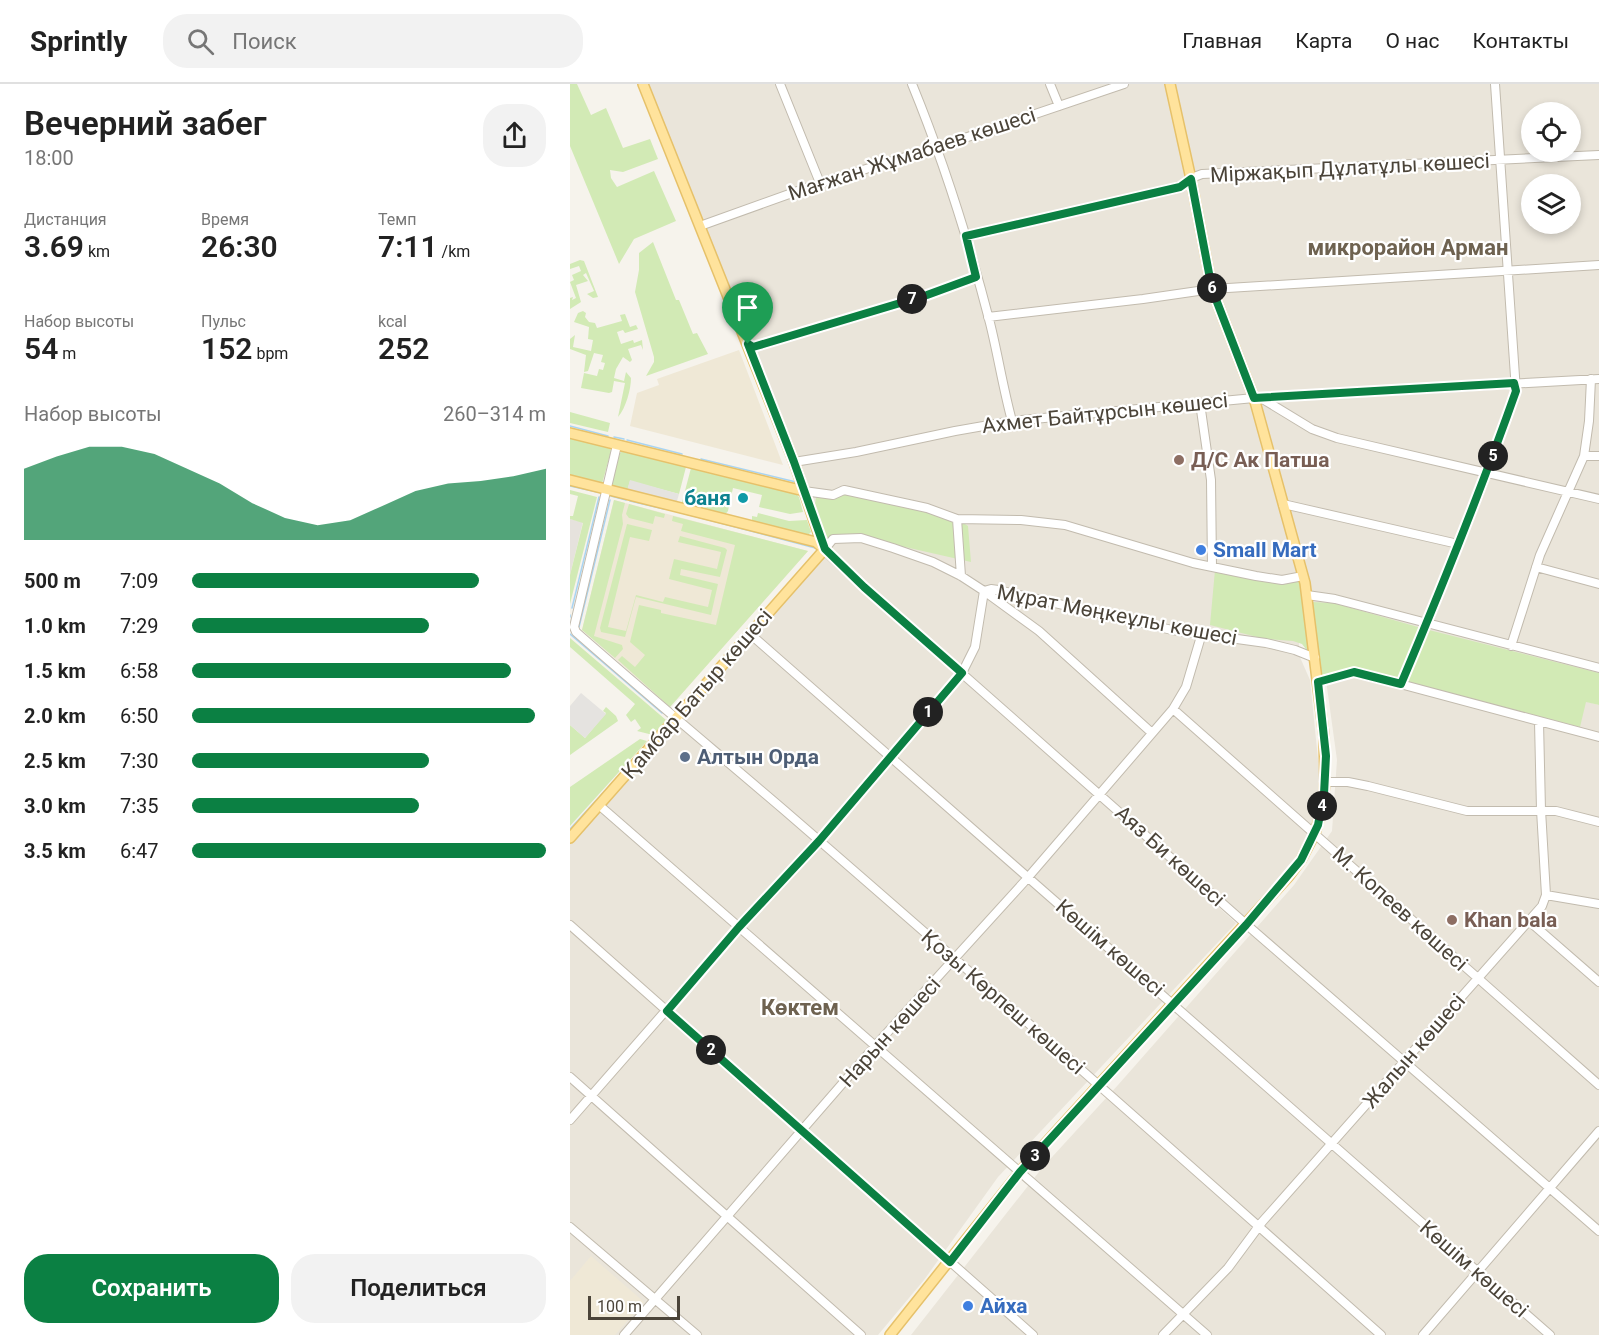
<!DOCTYPE html>
<html lang="ru">
<head>
<meta charset="utf-8">
<style>
	:root { --surface:#fff; --page:#f2f2f2; --text:#222; --muted:#767676; --line:#e0e0e0; --accent:#0b8043 }
	body { margin:0; font-family:Roboto,sans-serif; background:var(--page); color:var(--text); height:100vh; display:flex; flex-direction:column; font-size:22px; white-space:nowrap }
	* { box-sizing:border-box; margin:0 }
	p { font-size:20px; color:var(--muted) }
	.icon { flex:none; width:33px; height:33px; fill:none; stroke:currentColor; stroke-width:2; stroke-linecap:round; stroke-linejoin:round }
	.map { position:relative; flex:1; overflow:hidden }
	.sheet { display:flex; flex-direction:column; background:var(--surface); width:570px }
	.sheet>* { flex:none }
	.controls { position:absolute; left:951px; top:18px; display:grid; gap:12px }
	.controls a { display:grid; place-items:center; width:60px; height:60px; border-radius:50%; background:var(--surface); box-shadow:0 3px 9px #0003; font-size:30px }
	.scale { position:absolute; left:18px; bottom:15px; width:92px; box-sizing:border-box; padding-left:6px; border:3px solid #4b4439; border-top:0; font-size:16px; line-height:21px; white-space:nowrap; color:#4b4439; -webkit-text-stroke:4px #fff; paint-order:stroke }
	.pin { position:absolute; display:grid; place-items:center; width:51px; height:51px; color:#fff; margin:-62px -26px; border-radius:50% 50% 50% 0; rotate:-45deg; box-shadow:0 0 6px #0007 }
	.pin .icon { rotate:45deg }
	.km { position:absolute; width:30px; height:30px; margin:-15px; border-radius:50%; background:#222; color:#fff; font-size:16px; line-height:30px; text-align:center }
	.round { display:grid; place-items:center; flex:none; width:63px; height:63px; border-radius:24px; background:var(--page) }
	.head { display:flex; align-items:center; justify-content:space-between; height:102px; padding:0 24px }
	h1 { font-size:33px; font-weight:600; line-height:45px }
	.figures { display:grid; grid-template-columns:repeat(3,1fr); gap:9px; height:102px; padding:6px 24px }
	.figures div { display:grid; align-content:center }
	.figures b { font-size:30px; font-weight:600 }
	.figures small { font-size:16px; font-weight:400 }
	.figures p { font-size:16px }
	.chart { height:168px; padding:12px 24px }
	.chart p { display:flex; justify-content:space-between }
	.chart svg { width:100%; height:108px; margin-top:6px; fill:var(--accent); opacity:.7 }
	.cta { display:flex; gap:12px; margin-top:auto; padding:12px 24px }
	.cta a { flex:1; height:69px; border-radius:24px; background:var(--accent); color:#fff; font-size:24px; font-weight:600; line-height:69px; text-align:center }
	.cta a+a { background:var(--page); color:var(--text) }
	ul { padding:0 24px; list-style:none; font-size:20px }
	li { display:grid; grid-template-columns:96px 72px 1fr; align-items:center; height:45px }
	li i { height:15px; border-radius:8px; background:var(--accent) }
	header { display:flex; align-items:center; gap:36px; box-sizing:border-box; height:84px; padding:0 30px; background:var(--surface); border-bottom:2px solid var(--line) }
	header strong { font-size:28px }
	nav { display:flex; gap:33px; margin-inline-start:auto; font-size:21px }
	.search { width:420px; height:54px; background:var(--page); display:flex; align-items:center; gap:15px; box-sizing:border-box; padding:0 21px; border-radius:24px; color:var(--muted); font-size:22px }
	main { display:flex; flex:1; min-height:0 }
	.map>svg:first-child { display:block }
	.residential { fill:#eae5da; fill-rule:evenodd }
	.industrial { fill:#e6e2dd }
	.education { fill:#efe8d6 }
	.green { fill:#d2eab5 }
	.parking { fill:#e5e3e0 }
	.lines { fill:none; stroke-linecap:round; stroke-linejoin:round }
	.stream { stroke:#a9d4f2; stroke-width:1.5 }
	.minor-casing { stroke:#c2bbae; stroke-width:10 }
	.major-casing { stroke:#e6c16a; stroke-width:12 }
	.minor { stroke:#fff; stroke-width:8 }
	.major { stroke:#ffe39c; stroke-width:9 }
	.route-casing { stroke:#fff; stroke-width:12 }
	.route { stroke:#0b8043; stroke-width:8 }
	.education-dot { fill:#8d6e63; stroke:#fff; stroke-width:2 }
	.culture-dot { fill:#0f9aa8; stroke:#fff; stroke-width:2 }
	.shop-dot { fill:#3f7fe0; stroke:#fff; stroke-width:2 }
	.service-dot { fill:#5c6f8a; stroke:#fff; stroke-width:2 }
	.labels { text-anchor:middle; stroke-width:4.5; stroke-linejoin:round; paint-order:stroke }
	.street-label { font-size:21px; fill:#4b4439; stroke:#fff }
	.education-label { font-size:21px; font-weight:bold; fill:#785e54; stroke:#fff; text-anchor:start }
	.culture-label { font-size:21px; font-weight:bold; fill:#0d838f; stroke:#fff; text-anchor:end }
	.shop-label { font-size:21px; font-weight:bold; fill:#366cbe; stroke:#fff; text-anchor:start }
	.service-label { font-size:21px; font-weight:bold; fill:#4e5e75; stroke:#fff; text-anchor:start }
	.neighbourhood-label { font-size:22px; font-weight:bold; fill:#6e6250; stroke:#fff }
</style>
</head>
<body>
<header>
<strong>Sprintly</strong>
<div class="search"><svg class="icon" aria-label="search" viewBox="0 0 24 24"><circle cx="10" cy="10" r="6"/><path d="M15 15l6 6"/></svg>Поиск</div>
<nav><a>Главная</a><a>Карта</a><a>О нас</a><a>Контакты</a></nav>
</header>
<main>
<section class="sheet">
<div class="head"><div><h1>Вечерний забег</h1><p>18:00</p></div><a class="round"><svg class="icon" aria-label="share" viewBox="0 0 24 24"><path d="M12 15V3M7 8l5-5 5 5M5 13v7h14v-7"/></svg></a></div>
<div class="figures">
<div><p>Дистанция</p><b>3.69<small> km</small></b></div>
<div><p>Время</p><b>26:30</b></div>
<div><p>Темп</p><b>7:11<small> /km</small></b></div>
</div>
<div class="figures">
<div><p>Набор высоты</p><b>54<small> m</small></b></div>
<div><p>Пульс</p><b>152<small> bpm</small></b></div>
<div><p>kcal</p><b>252</b></div>
</div>
<div class="chart"><p><span>Набор высоты</span>260–314 m</p>
<svg viewBox="0 0 160 44" preserveAspectRatio="none"><path d="M0 44V15L10 10L20 6L30 6L40 9L50 15L60 21L70 29L80 35L90 38L100 36L110 30L120 24L130 21L140 20L150 18L160 15V44z"/></svg>
</div>
<ul>
<li><b>500 m</b>7:09<i style="width:81%"></i></li>
<li><b>1.0 km</b>7:29<i style="width:67%"></i></li>
<li><b>1.5 km</b>6:58<i style="width:90%"></i></li>
<li><b>2.0 km</b>6:50<i style="width:97%"></i></li>
<li><b>2.5 km</b>7:30<i style="width:67%"></i></li>
<li><b>3.0 km</b>7:35<i style="width:64%"></i></li>
<li><b>3.5 km</b>6:47<i style="width:100%"></i></li>
</ul>
<div class="cta"><a>Сохранить</a><a>Поделиться</a></div>
</section>
<div class="map">
<svg width="1029" height="1251" viewBox="0 0 1029 1251">
	<rect width="100%" height="100%" fill="#f6f3ec"/>
	<!-- residential -->
	<path class="residential" d="M76,0h953v616l-300,-82v37l11,25 10,99 -5,45 -12,26 -59,69 -416,-369 -20,-62zM962,28h38v40h-38zM962,100h38v40h-38z
		M254,466l412,373 -238,254 -74,103 -46,55h-308v-503l103,-101z
		M749,545l280,76v630h-688l131,-167 76,-83 176,-200 38,-54 5,-71z"/>
	<!-- industrial -->
	<path class="industrial" d="M0,435l13,3 -13,53z"/>
	<!-- education -->
	<path class="education" d="M169,266l44,115 -153,-39 7,-33 22,-8 -2,-6z
		M44,416l194,51 -138,156 -88,-77z
		M21,1172l53,46 -29,33h-45v-54z"/>
	<!-- green -->
	<path class="green" d="M0,0h7l14,31 15,-7 17,40 27,-9 8,20 -35,13 -13,-2 1,8 6,9 37,-16 22,50 -42,18 -15,25 -49,-118z
		M83,158l23,58h3l14,34 4,-1 11,21 -62,22 8,-14v-5l-19,-65 4,-22v-17z
		M10,176l4,1 14,36 -5,1 -6,-4 7,-3 -8,-18 -3,2 5,6 -12,4 5,17 -11,7v-11l3,-1 -1,3 4,-2 -6,-16 4,-2 -2,-5 9,-4 -2,-5 -9,3v-5z
		M13,227l3,2 -1,4 4,5 6,1 2,5 25,-7 -2,-6 5,-1 5,13 6,-2 2,4 -13,4 -2,-3 -6,2 4,12 12,-4 1,3 8,-3 1,10 -2,-5 -13,4 4,11 -2,2 -7,-5 -7,12 -2,9 10,3 2,-9 5,6c0,11 -5,30 -13,39l7,-34 -11,-2 -2,11 -3,1 -28,-5 3,-15 13,3 2,-7 4,1 2,-7 -4,-1 2,-7 -9,-2 -6,18 -4,1 2,-17 -16,-6v-10l5,-4 -2,12 18,4 2,-11 -5,-1 1,-12 -15,-5 4,-9z
		M0,328l40,11 -2,9 -38,-9z
		M0,354l40,10 1,3 -9,33 -32,-7z
		M53,366l63,17 -7,27 -49,-13 -3,11 -14,-4 -1,-5 8,-30z
		M121,384l104,25 4,4 4,15 -13,2 -31,-7 3,-12 -29,-7 -5,23 -4,5 -43,-10z
		M0,406l27,7 -27,107v-29l13,-52 -13,-4v-3h3l5,-20 -8,-2z
		M274,406l113,29 11,7 3,36 -66,-15 -47,-13 -26,2 -5,6 -12,-38 2,-12 16,3z
		M44,416l11,3 -3,12 1,9 -29,112 28,9 1,4 -8,9 -33,-28z
		M59,420l36,10 -1,4 -9,-2 -2,8 -24,-6 -3,-4z
		M188,429l31,8 18,-1 4,12 -3,3h-3l-53,-12v-7l5,1z
		M103,432l135,35 -138,156 -52,-47 4,-4 13,11 10,-12 -15,-13 9,-37 22,5v3l55,12 19,-80 -54,-14 2,-7 -11,-3z
		M57,440l25,6 -3,11 -19,-4 -22,90 18,4 10,-36 27,7 2,-5 43,10 4,-17 -43,-11 5,-20 43,10 4,-17 -43,-10 2,-6 45,12 2,2 -7,27 -39,-8 -1,6 38,9 -7,31 -75,-18 -11,40 -24,-5 -1,-4z
		M645,486l68,14 17,-4 9,73 -7,-9 -9,-3 -28,-2 -55,-14z
		M742,518l22,1 91,26 174,44v32l-13,-3 -6,25 -225,-59 -34,7z
		M0,554l96,82 -13,15 -16,-4 4,-3 -6,-9 -4,3 -5,-7 9,-11 -65,-57z
		M36,623l10,9 2,5 -48,34v-30l15,13 21,-25 -3,-2z
		M70,655l7,2 -77,85v-39z"/>
	<!-- parking -->
	<path class="parking" d="M60,396l49,14 -4,14 -49,-14z
		M11,609l25,21 -21,24 -15,-13v-19z"/>
	<g class="lines">
		<!-- stream -->
		<path class="stream" d="M78,0l4,11
			M169,228l10,24
			M0,342l38,10
			M44,353l10,2
			M57,356l55,14
			M131,375l95,23
			M0,402l27,6
			M41,412l15,4
			M60,417l34,8
			M108,428l141,37
			M2,524l27,-111
			M0,533v-2
			M9,543l31,-127
			M0,550l92,79
			M0,745l63,-69"/>
		<!-- minor casing -->
		<g class="minor-casing">
			<path id="minor" d="M210,0l40,99
				M342,0c32,78 57,158 78,239 8,32 13,65 22,98
				M480,0l9,22
				M130,142l120,-43 118,-36 186,-63
				M396,152l214,-49 14,-10 8,-3 397,-19
				M418,233l155,-18 69,-10 387,-24
				M178,260l5,3 174,-52 49,-18
				M691,314l51,31 25,9 262,61
				M630,319l11,77 1,87
				M47,361l-43,182 2,5c68,60 139,119 208,178 200,173 399,349 597,525
				M1014,372h15
				M224,378l62,-10 99,-21 57,-10 242,-23 345,-19
				M234,407l29,4 11,-5 83,18 30,11 64,1 44,5 128,38 63,13 26,4 21,-4
				M713,420l175,40
				M387,435l4,57
				M966,483l63,17
				M737,511l28,4 264,69
				M179,549l801,702
				M941,562l29,-91 44,-99 5,-35 2,-42
				M745,574l-20,-8 -29,-7 -94,-13 -174,-40 -7,-1 -7,2 -23,-15 -28,-14 -40,-14 -32,-10 -28,1 -9,11 40,37 383,338 352,306
				M748,598l32,-9h9l240,64
				M831,599l26,-59 54,-136 35,-97 -21,-307
				M603,625l426,376
				M755,698h23l20,4 99,25h89l43,11
				M30,722l607,529
				M976,811l53,9
				M959,837l70,61
				M0,841l463,410
				M0,993l291,258
				M0,1036l169,-193 80,-86 143,-168 13,-26 9,-56 55,40 113,102
				M0,1143l127,108
				M54,1251l251,-289 149,-164 149,-173 13,-22 16,-54
				M593,1251l65,-67 34,-46 280,-316 4,-11 -5,-85 -2,-88
				M853,1251l176,-204"/>
		</g>
		<!-- major casing -->
		<g class="major-casing">
			<path id="major" d="M73,0l151,378 30,88
				M0,349l234,58
				M0,396l246,62 7,6
				M0,754l254,-288
				M320,1251l133,-167 266,-292 12,-16 14,-27 7,-23 3,-28 -1,-46 -19,-153 -51,-185 -42,-109 -21,-110 -21,-95"/>
		</g>
		<!-- minor -->
		<use href="#minor" class="minor"/>
		<!-- major -->
		<use href="#major" class="major"/>
	</g>
	<g class="lines">
		<!-- route casing -->
		<g class="route-casing">
			<path id="route" d="M621,95l21,110 42,109 260,-15 2,8c-35,99 -74,196 -115,293l-47,-12 -36,10 8,74 -2,38 -6,31 -17,35 -55,65 -226,247 -70,90 -283,-251 72,-84 80,-86 143,-168 -98,-86 -39,-38 -31,-87 -46,-118 5,3 174,-52 49,-18 -10,-41 214,-49z"/>
		</g>
		<!-- route -->
		<use href="#route" class="route"/>
	</g>
	<!-- markers -->
	<g class="education-dot">
		<circle cx="609" cy="376" r="6"/>
		<circle cx="882" cy="836" r="6"/>
	</g>
	<circle class="culture-dot" cx="173" cy="414" r="6"/>
	<g class="shop-dot">
		<circle cx="631" cy="466" r="6"/>
		<circle cx="398" cy="1222" r="6"/>
	</g>
	<circle class="service-dot" cx="115" cy="673" r="6"/>
	<g class="labels">
		<!-- street labels -->
		<g class="street-label">
			<text transform="translate(342 70) rotate(-18)" y="7">Мағжан Жұмабаев көшесі</text>
			<text transform="translate(780 84) rotate(-3)" y="7">Міржақып Дұлатұлы көшесі</text>
			<text transform="translate(535 329) rotate(-6)" y="7">Ахмет Байтұрсын көшесі</text>
			<text transform="translate(547 531) rotate(11)" y="7">Мұрат Мөңкеұлы көшесі</text>
			<text transform="translate(127 610) rotate(-49)" y="7">Қамбар Батыр көшесі</text>
			<text transform="translate(600 772) rotate(42)" y="7">Аяз Би көшесі</text>
			<text transform="translate(830 825) rotate(42)" y="7">М. Копеев көшесі</text>
			<text transform="translate(540 864) rotate(41)" y="7">Көшім көшесі</text>
			<text transform="translate(433 918) rotate(41)" y="7">Қозы Көрпеш көшесі</text>
			<text transform="translate(320 948) rotate(-48)" y="7">Нарын көшесі</text>
			<text transform="translate(844 967) rotate(-49)" y="7">Жалын көшесі</text>
			<text transform="translate(904 1185) rotate(41)" y="7">Көшім көшесі</text>
		</g>
		<!-- education labels -->
		<g class="education-label">
			<text x="621" y="383">Д/С Ак Патша</text>
			<text x="894" y="843">Khan bala</text>
		</g>
		<!-- culture labels -->
		<g class="culture-label">
			<text x="161" y="421">баня</text>
		</g>
		<!-- shop labels -->
		<g class="shop-label">
			<text x="643" y="473">Small Mart</text>
			<text x="410" y="1229">Айха</text>
		</g>
		<!-- service labels -->
		<g class="service-label">
			<text x="127" y="680">Алтын Орда</text>
		</g>
		<!-- neighbourhood labels -->
		<g class="neighbourhood-label">
			<text x="838" y="171">микрорайон Арман</text>
			<text x="230" y="931">Көктем</text>
		</g>
	</g>
</svg>
<div class="controls">
<a><svg class="icon" aria-label="locate" viewBox="0 0 24 24"><circle cx="12" cy="12" r="6"/><path d="M12 2v4M12 18v4M2 12h4M18 12h4"/></svg></a>
<a><svg class="icon" aria-label="layers" viewBox="0 0 24 24"><path d="M12 4l9 5-9 5-9-5zM3 14l9 5 9-5"/></svg></a>
</div>
<div class="scale">100 m</div>
<div class="pin" style="left:178px;top:260px;background:#1e9e55"><svg class="icon" aria-label="arrive" viewBox="0 0 24 24"><path d="M6 21V4h12l-3 4 3 4H6"/></svg></div>
<b class="km" style="left:358px;top:628px">1</b>
<b class="km" style="left:141px;top:966px">2</b>
<b class="km" style="left:465px;top:1072px">3</b>
<b class="km" style="left:752px;top:722px">4</b>
<b class="km" style="left:923px;top:372px">5</b>
<b class="km" style="left:642px;top:204px">6</b>
<b class="km" style="left:342px;top:215px">7</b>
</div>
</main>
</body>
</html>
